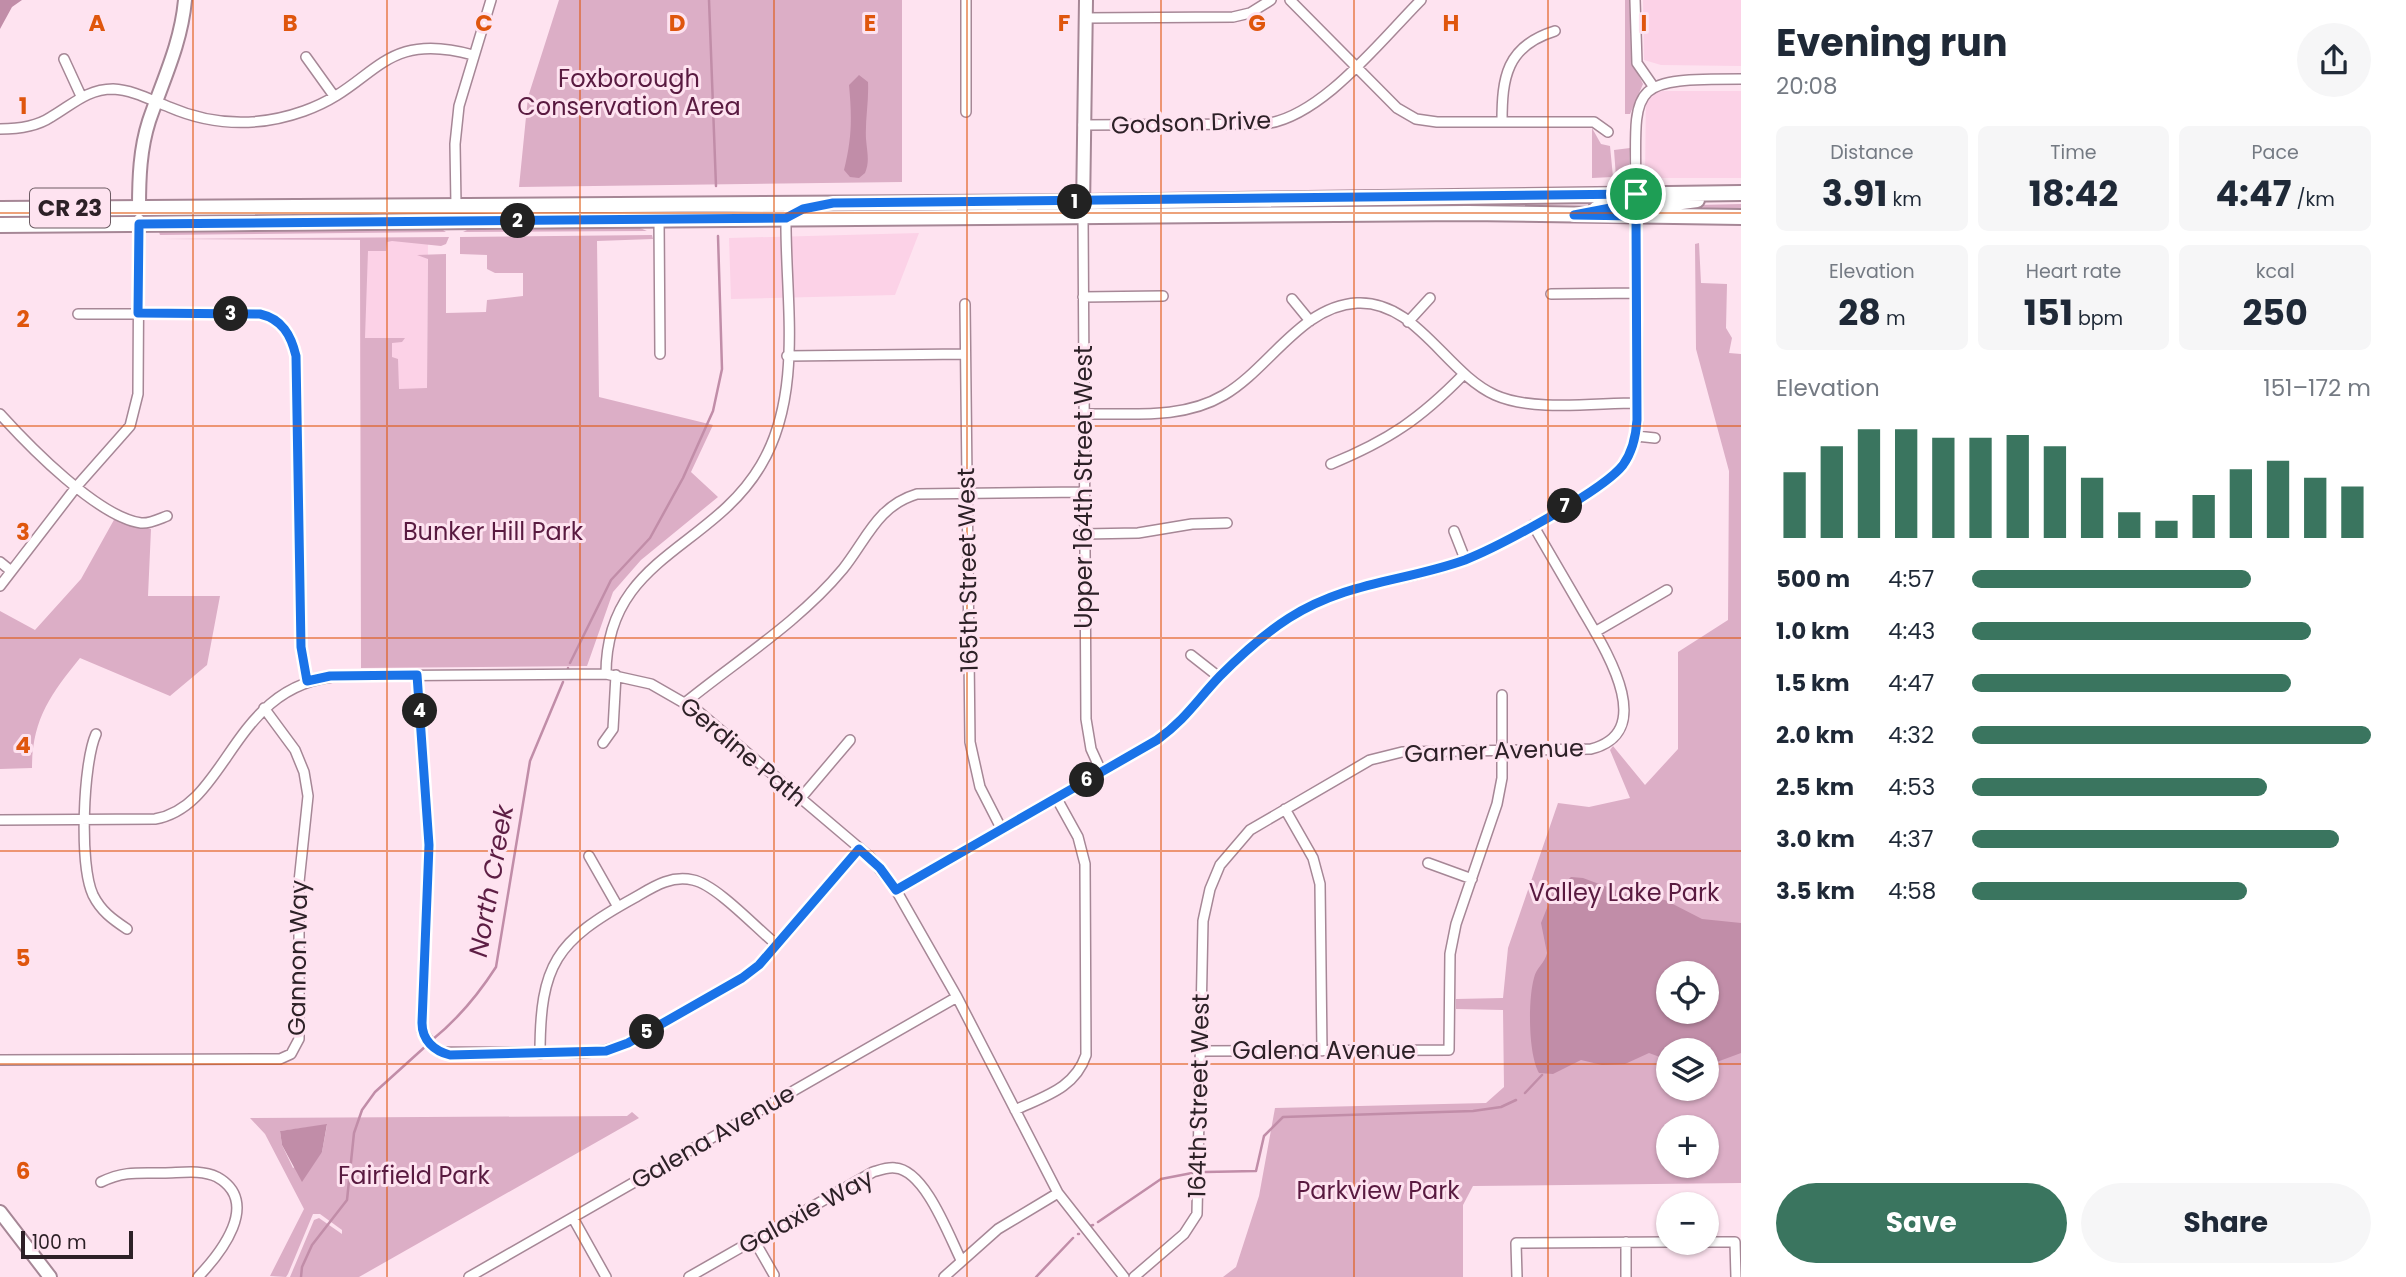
<!DOCTYPE html>
<html lang="en">
<head>
<meta charset="utf-8">
<style>
	:root { --surface:#fff; --page:#f6f6f7; --text:#1f2937; --muted:#747a83; --accent:#3a755f }
	body { margin:0; font-family:Poppins,sans-serif; background:var(--page); color:var(--text); height:100vh; display:flex; flex-direction:column; font-size:26px; white-space:nowrap }
	* { box-sizing:border-box; margin:0 }
	p { font-size:23px; color:var(--muted) }
	.icon { flex:none; width:38px; height:38px; fill:none; stroke:currentColor; stroke-width:2; stroke-linecap:round; stroke-linejoin:round }
	.map { position:relative; flex:1; overflow:hidden }
	.sheet { display:flex; flex-direction:column; background:var(--surface); width:665px }
	.sheet>* { flex:none }
	.buttons { position:absolute; left:1656px; top:961px; display:grid; gap:14px }
	.buttons a { display:grid; place-items:center; width:63px; height:63px; border-radius:50%; background:var(--surface); box-shadow:0 2px 5px #0004; font-size:35px }
	.scale { position:absolute; left:21px; bottom:18px; width:112px; box-sizing:border-box; padding-left:7px; border:4px solid #2d2127; border-top:0; font-size:19px; line-height:24px; white-space:nowrap; color:#2d2127; -webkit-text-stroke:5px #fee3f0; paint-order:stroke }
	.pin { position:absolute; display:grid; place-items:center; width:60px; height:60px; color:#fff; margin:-30px; border:4px solid #fff; border-radius:50%; box-shadow:0 2px 7px #0007 }
	.km { position:absolute; width:35px; height:35px; margin:-18px; border-radius:50%; background:#222; color:#fff; font-size:19px; line-height:35px; text-align:center }
	.round { display:grid; place-items:center; flex:none; width:74px; height:74px; border-radius:37px; background:var(--page) }
	.summary { display:flex; align-items:center; justify-content:space-between; height:119px; padding:0 35px }
	h1 { font-size:38px; font-weight:700; line-height:52px }
	.stats { display:grid; grid-template-columns:repeat(3,1fr); gap:10px; height:119px; padding:7px 35px }
	.stats div { display:grid; align-content:center; border-radius:10px; background:var(--page); text-align:center }
	.stats b { font-size:35px; font-weight:700 }
	.stats small { font-size:19px; font-weight:400 }
	.stats p { font-size:19px }
	.chart { height:196px; padding:14px 35px }
	.chart p { display:flex; justify-content:space-between }
	.chart svg { width:100%; height:126px; margin-top:7px; stroke:var(--accent); stroke-width:6 }
	.button { display:flex; gap:14px; margin-top:auto; padding:14px 35px }
	.button a { flex:1; height:80px; border-radius:42px; background:var(--accent); color:#fff; font-size:28px; font-weight:700; line-height:80px; text-align:center }
	.button a+a { background:var(--page); color:var(--text) }
	ul { padding:0 35px; list-style:none; font-size:23px }
	li { display:grid; grid-template-columns:112px 84px 1fr; align-items:center; height:52px }
	li i { height:18px; border-radius:9px; background:var(--accent) }
	main { display:flex; flex:1; min-height:0 }
	.map>svg:first-child { display:block }
	.built { fill:#fcd2e7 }
	.green { fill:#dcaec6; fill-rule:evenodd }
	.water { fill:#c18da8; fill-rule:evenodd }
	.lines { fill:none; stroke-linecap:round; stroke-linejoin:round }
	.stream { stroke:#c18da8; stroke-width:2.5 }
	.street-casing { stroke:#a68796; stroke-width:12 }
	.secondary-casing { stroke:#a68796; stroke-width:16 }
	.primary-casing { stroke:#a68796; stroke-width:18 }
	.street { stroke:#fff; stroke-width:9 }
	.secondary { stroke:#fff; stroke-width:12 }
	.primary { stroke:#fff; stroke-width:14 }
	.route-casing { stroke:#fff; stroke-width:14 }
	.route { stroke:#1a73e8; stroke-width:9 }
	.grid { fill:none; stroke:#df560d; stroke-width:2; stroke-opacity:0.55 }
	.labels { text-anchor:middle; stroke-width:6; stroke-linejoin:round; paint-order:stroke }
	.shield { fill:#fee3f0; stroke:#6c5b63; stroke-width:2 }
	.shield-label { font-size:23px; font-weight:bold; fill:#2d2127 }
	.park-label { font-size:24px; fill:#591a40; stroke:#fee3f0 }
	.street-label { font-size:24px; fill:#2d2127; stroke:#fee3f0 }
	.water-label { font-size:26px; font-style:italic; fill:#5d1e44; stroke:#fee3f0 }
	.grid-label { font-size:23px; text-anchor:middle; font-weight:bold; fill:#df560d; stroke:#fee3f0; stroke-width:6; stroke-linejoin:round; paint-order:stroke }
</style>
</head>
<body>
<main>
<div class="map">
<svg width="1741" height="1277" viewBox="0 0 1741 1277">
	<rect width="100%" height="100%" fill="#fee3f0"/>
	<!-- built -->
	<path class="built" d="M1643,0h98v66l-80,-1 -17,-5z
		M1646,91h95v87h-96z
		M919,233l-24,62 -164,4 -2,-61z
		M428,238l-1,161 -67,1v-161z"/>
	<!-- green -->
	<path class="green" d="M559,0h343v182l-383,5 9,-90z
		M1625,0h5l1,59 12,25 -13,30h-5z
		M1592,128l9,16 9,2 3,31 -21,1z
		M1630,148l-1,26 -13,3 -2,-27z
		M1488,203l-53,5h-214z
		M1741,204v5h-63l20,-4z
		M779,208v5l-450,4v-5z
		M640,228l7,3 -184,1 4,-2z
		M443,230l3,2 -286,3 -1,-3z
		M652,235l1,4 -56,2 2,156 114,28 -22,47 27,25 -77,63 -28,32 -26,74 -226,2 -1,-428 -199,-1 288,-2 -3,7 -5,2 -49,-5 -5,1 -1,9h-18l-3,87h40l-3,4 -10,1v14l6,2 1,30 28,-1 1,-129 -11,-4 29,-1v59l40,-1 1,-12 36,-4v-23h-28l-8,-4v-14l-27,-1v-17z
		M1699,243l2,40 26,1 -1,44 6,10 -3,15 12,1v829l-268,3 -10,19v72h-240l13,-10 23,-71 16,-88 211,-5 18,-16 -1,-77 -47,-1v-10l47,-1 5,-50 50,-145 31,4 41,-9 -20,-48 3,-4 32,39 33,-36v-97l50,-32 1,-149 -33,-122 -1,-105zM1668,973h38v39h-38zM1668,1050h38v38h-38zM1668,1127h38v39h-38z
		M115,518l36,11 -3,67h72l-13,69 -37,31 -90,-38c-29,36 -48,61 -48,110l-32,1v-158l35,19 46,-51z
		M632,1112l7,6 -280,159h-69l24,-57 5,-2 23,16v-4l-22,-16h-7l-25,60 -2,3 -16,-1 34,-67 -39,-75 -15,-16 377,-2zM327,1125l-5,27 -29,16 -11,-23 -2,-14z"/>
	<!-- water -->
	<path class="water" d="M0,0h22l-10,7 -12,22z
		M859,75l9,7c1,19 -3,38 -2,57 1,13 4,22 -1,34l-6,5 -9,-1 -6,-7c8,-32 8,-52 5,-85z
		M1571,877l12,1 51,19 31,3 37,19 39,4v130l-35,13v-16h-38v10l-19,-7 -24,11 -23,1 -21,-5 -28,14 -14,-1c-11,-19 -11,-74 -5,-95 2,-10 11,-15 13,-25l-6,-30 12,-30zM1706,973v39h-38v-39z
		M327,1124l-5,28 -20,30 -20,-37 -2,-14z"/>
	<g class="lines">
		<!-- stream -->
		<path class="stream" d="M709,0l7,186
			M570,663l41,-83 39,-42 33,-60 30,-67 9,-42 -4,-133
			M568,669v-1
			M432,1040c26,-21 46,-45 64,-73l34,-206 33,-79
			M1525,1093l17,-18
			M1205,1172l51,-1 8,-35 19,-19 190,-6 28,-4 15,-7
			M1098,1222l63,-43 31,-6
			M1090,1226l3,-1
			M1078,1234h1
			M301,1277l1,-10 10,-22 35,-45 7,-67 8,-23 13,-18 52,-47
			M1036,1277l37,-39"/>
		<!-- street casing -->
		<g class="street-casing">
			<path id="street" d="M966,0v112
				M1290,0l107,108 19,11 21,3h157l14,10
				M1635,0l2,63 16,23
				M1085,18l148,-1 17,-4 21,-13
				M306,57l28,39
				M64,59l17,37
				M1502,122c0,-44 4,-76 53,-91
				M1083,125l180,-1c57,-5 118,-84 158,-124
				M0,129c17,0 36,-2 51,-12 21,-12 36,-28 62,-28 20,1 38,11 56,18 44,19 90,20 135,4 72,-25 76,-82 169,-56
				M1636,194c-1,-111 -10,-115 105,-115
				M456,205l-1,-61 4,-38 32,-106
				M1083,216l3,503 5,30 10,22
				M659,220l1,134
				M1551,294l85,-1
				M1083,297l80,-1
				M1292,299l18,22
				M965,304l5,438 10,45 22,43
				M78,314h182c22,5 31,21 36,42l5,291 6,34
				M1408,322l22,-24
				M787,356l178,-2
				M0,414c29,32 98,103 141,109 8,1 18,-4 26,-7
				M1084,414c46,-1 98,6 140,-19 45,-26 77,-89 133,-92 59,-3 89,70 138,92 38,17 100,8 142,8
				M1636,436l19,2
				M1331,464c58,-24 89,-45 133,-90
				M1454,531l11,28
				M1084,534l54,-1 54,-9 35,-1
				M0,562l11,9
				M0,586l77,-100 53,-60 8,-32 1,-175
				M1595,632l72,-42
				M1191,655l28,22
				M606,674c0,-117 105,-124 155,-209 43,-72 24,-167 25,-247
				M417,675l12,170 -7,185 8,13 10,9 143,1 23,-3 22,-7 114,-65 17,-13 100,-116
				M686,702c52,-42 114,-81 157,-133 24,-30 34,-63 74,-75l167,-2
				M96,734c-13,29 -17,131 -3,161 8,16 19,24 34,34
				M603,743l10,-14 3,-54
				M800,799l50,-59
				M1285,809l28,49 7,26 2,167
				M0,820l155,-1c75,-13 76,-137 187,-143l264,-2 45,10 47,27 172,146 26,33 61,107 101,196 66,84
				M589,856l29,51
				M1428,863l44,16
				M896,890l261,-150c29,-21 40,-40 63,-64 21,-21 44,-41 69,-58 59,-37 114,-35 176,-58 33,-13 138,-69 158,-95 10,-14 13,-29 15,-45l-2,-204
				M1200,1051l249,-1 1,-96 6,-30 41,-120 5,-26v-83
				M540,1054c0,-90 16,-113 94,-156 19,-11 36,-23 59,-18 24,5 64,49 84,65
				M0,1060l280,-1 11,-5 8,-15v-157l9,-86 -4,-24 -9,-22 -31,-42
				M1015,1110c30,-14 60,-22 71,-55l-1,-191 -7,-27 -21,-38
				M101,1182c23,-11 37,-9 62,-9 17,0 38,-4 54,4 45,25 3,77 -19,100
				M573,1218l33,59
				M754,1240l20,35
				M1626,1242v35
				M1706,1242h29l1,35
				M469,1277l488,-280
				M689,1277l184,-105c7,-2 15,-5 22,-4 30,2 54,68 66,92
				M944,1277l54,-48 60,-36
				M1134,1277l50,-43 13,-20 6,-293 7,-32 10,-24 30,-35 120,-70 32,-8 189,-3c71,-18 8,-109 -12,-145 -15,-26 -31,-53 -46,-79
				M1517,1277l-1,-34 152,-1"/>
		</g>
		<!-- secondary casing -->
		<g class="secondary-casing">
			<path id="secondary" d="M139,208c0,-30 1,-59 10,-87 14,-41 32,-77 36,-121
				M1083,210l3,-210
				M0,1212l50,65"/>
		</g>
		<!-- primary casing -->
		<g class="primary-casing">
			<path id="primary" d="M0,209l1083,-7 658,-9
				M1596,209l34,-6 6,-9
				M1636,216l8,-9 53,-7
				M0,225l1468,-12 273,4"/>
		</g>
		<!-- street -->
		<use href="#street" class="street"/>
		<!-- secondary -->
		<use href="#secondary" class="secondary"/>
		<!-- primary -->
		<use href="#primary" class="primary"/>
	</g>
	<g class="lines">
		<!-- route casing -->
		<g class="route-casing">
			<path id="route" d="M1636,194l-3,7 -7,4 -52,10 62,1 1,204c-1,16 -4,31 -14,45 -20,26 -125,82 -158,95 -62,22 -117,21 -176,58 -25,16 -48,37 -69,58 -23,24 -34,43 -63,64l-261,150 -16,-22 -21,-19 -100,116 -17,13 -114,65 -22,8 -156,4c-16,-4 -28,-15 -28,-32l7,-178 -12,-170 -87,1 -23,5 -6,-34 -5,-291c-5,-21 -14,-37 -36,-42l-122,-1 1,-89 647,-6 17,-9 30,-6z"/>
		</g>
		<!-- route -->
		<use href="#route" class="route"/>
	</g>
	<!-- grid -->
	<path class="grid" d="M193,0v1277M387,0v1277M580,0v1277M774,0v1277M967,0v1277M1161,0v1277M1354,0v1277M1548,0v1277M0,213h1741M0,426h1741M0,638h1741M0,851h1741M0,1064h1668M1706,1064h35"/>
	<g class="labels">
		<!-- shield labels -->
		<rect class="shield" x="30" y="188.5" width="80" height="39" rx="5"/>
		<g class="shield-label">
			<text x="70" y="216">CR 23</text>
		</g>
		<!-- park labels -->
		<g class="park-label">
			<text x="629" y="87">Foxborough<tspan x="629" dy="28">Conservation Area</tspan></text>
			<text x="493" y="540">Bunker Hill Park</text>
			<text x="1624" y="901">Valley Lake Park</text>
			<text x="414" y="1184">Fairfield Park</text>
			<text x="1378" y="1199">Parkview Park</text>
		</g>
		<!-- street labels -->
		<g class="street-label">
			<text transform="translate(1191 123) rotate(-2)" y="8">Godson Drive</text>
			<text transform="translate(1084 487) rotate(-90)" y="8">Upper 164th Street West</text>
			<text transform="translate(968 570) rotate(-91)" y="8">165th Street West</text>
			<text transform="translate(1494 751) rotate(-2)" y="8">Garner Avenue</text>
			<text transform="translate(743 752) rotate(40)" y="8">Gerdine Path</text>
			<text transform="translate(298 958) rotate(-89)" y="8">Gannon Way</text>
			<text x="1324" y="1059">Galena Avenue</text>
			<text transform="translate(1199 1096) rotate(-89)" y="8">164th Street West</text>
			<text transform="translate(713 1137) rotate(-30)" y="8">Galena Avenue</text>
			<text transform="translate(806 1212) rotate(-29)" y="8">Galaxie Way</text>
		</g>
		<!-- water labels -->
		<g class="water-label">
			<text transform="translate(491 881) rotate(-80)" y="9">North Creek</text>
		</g>
	</g>
	<g class="grid-label">
		<text x="97" y="31">A</text>
		<text x="290" y="31">B</text>
		<text x="484" y="31">C</text>
		<text x="677" y="31">D</text>
		<text x="870" y="31">E</text>
		<text x="1064" y="31">F</text>
		<text x="1257" y="31">G</text>
		<text x="1451" y="31">H</text>
		<text x="1644" y="31">I</text>
		<text x="23" y="114">1</text>
		<text x="23" y="327">2</text>
		<text x="23" y="540">3</text>
		<text x="23" y="753">4</text>
		<text x="23" y="966">5</text>
		<text x="23" y="1179">6</text>
	</g>
</svg>
<div class="buttons">
<a><svg class="icon" aria-label="locate" viewBox="0 0 24 24"><circle cx="12" cy="12" r="6"/><path d="M12 2v4M12 18v4M2 12h4M18 12h4"/></svg></a>
<a><svg class="icon" aria-label="layers" viewBox="0 0 24 24"><path d="M12 4l9 5-9 5-9-5zM3 14l9 5 9-5"/></svg></a>
<a>+</a>
<a>−</a>
</div>
<div class="scale">100 m</div>
<div class="pin" style="left:1636px;top:194px;background:#1e9e55"><svg class="icon" aria-label="arrive" viewBox="0 0 24 24"><path d="M6 21V4h12l-3 4 3 4H6"/></svg></div>
<b class="km" style="left:1075px;top:202px">1</b>
<b class="km" style="left:518px;top:221px">2</b>
<b class="km" style="left:231px;top:314px">3</b>
<b class="km" style="left:420px;top:711px">4</b>
<b class="km" style="left:647px;top:1032px">5</b>
<b class="km" style="left:1087px;top:780px">6</b>
<b class="km" style="left:1565px;top:506px">7</b>
</div>
<section class="sheet">
<div class="summary"><div><h1>Evening run</h1><p>20:08</p></div><a class="round"><svg class="icon" aria-label="share" viewBox="0 0 24 24"><path d="M12 15V3M7 8l5-5 5 5M5 13v7h14v-7"/></svg></a></div>
<div class="stats">
<div><p>Distance</p><b>3.91<small> km</small></b></div>
<div><p>Time</p><b>18:42</b></div>
<div><p>Pace</p><b>4:47<small> /km</small></b></div>
</div>
<div class="stats">
<div><p>Elevation</p><b>28<small> m</small></b></div>
<div><p>Heart rate</p><b>151<small> bpm</small></b></div>
<div><p>kcal</p><b>250</b></div>
</div>
<div class="chart"><p><span>Elevation</span>151–172 m</p>
<svg viewBox="0 0 160 44" preserveAspectRatio="none"><path d="M5 44V21M15 44V12M25 44V6M35 44V6M45 44V9M55 44V9M65 44V8M75 44V12M85 44V23M95 44V35M105 44V38M115 44V29M125 44V20M135 44V17M145 44V23M155 44V26"/></svg>
</div>
<ul>
<li><b>500 m</b>4:57<i style="width:70%"></i></li>
<li><b>1.0 km</b>4:43<i style="width:85%"></i></li>
<li><b>1.5 km</b>4:47<i style="width:80%"></i></li>
<li><b>2.0 km</b>4:32<i style="width:100%"></i></li>
<li><b>2.5 km</b>4:53<i style="width:74%"></i></li>
<li><b>3.0 km</b>4:37<i style="width:92%"></i></li>
<li><b>3.5 km</b>4:58<i style="width:69%"></i></li>
</ul>
<div class="button"><a>Save</a><a>Share</a></div>
</section>
</main>
</body>
</html>
